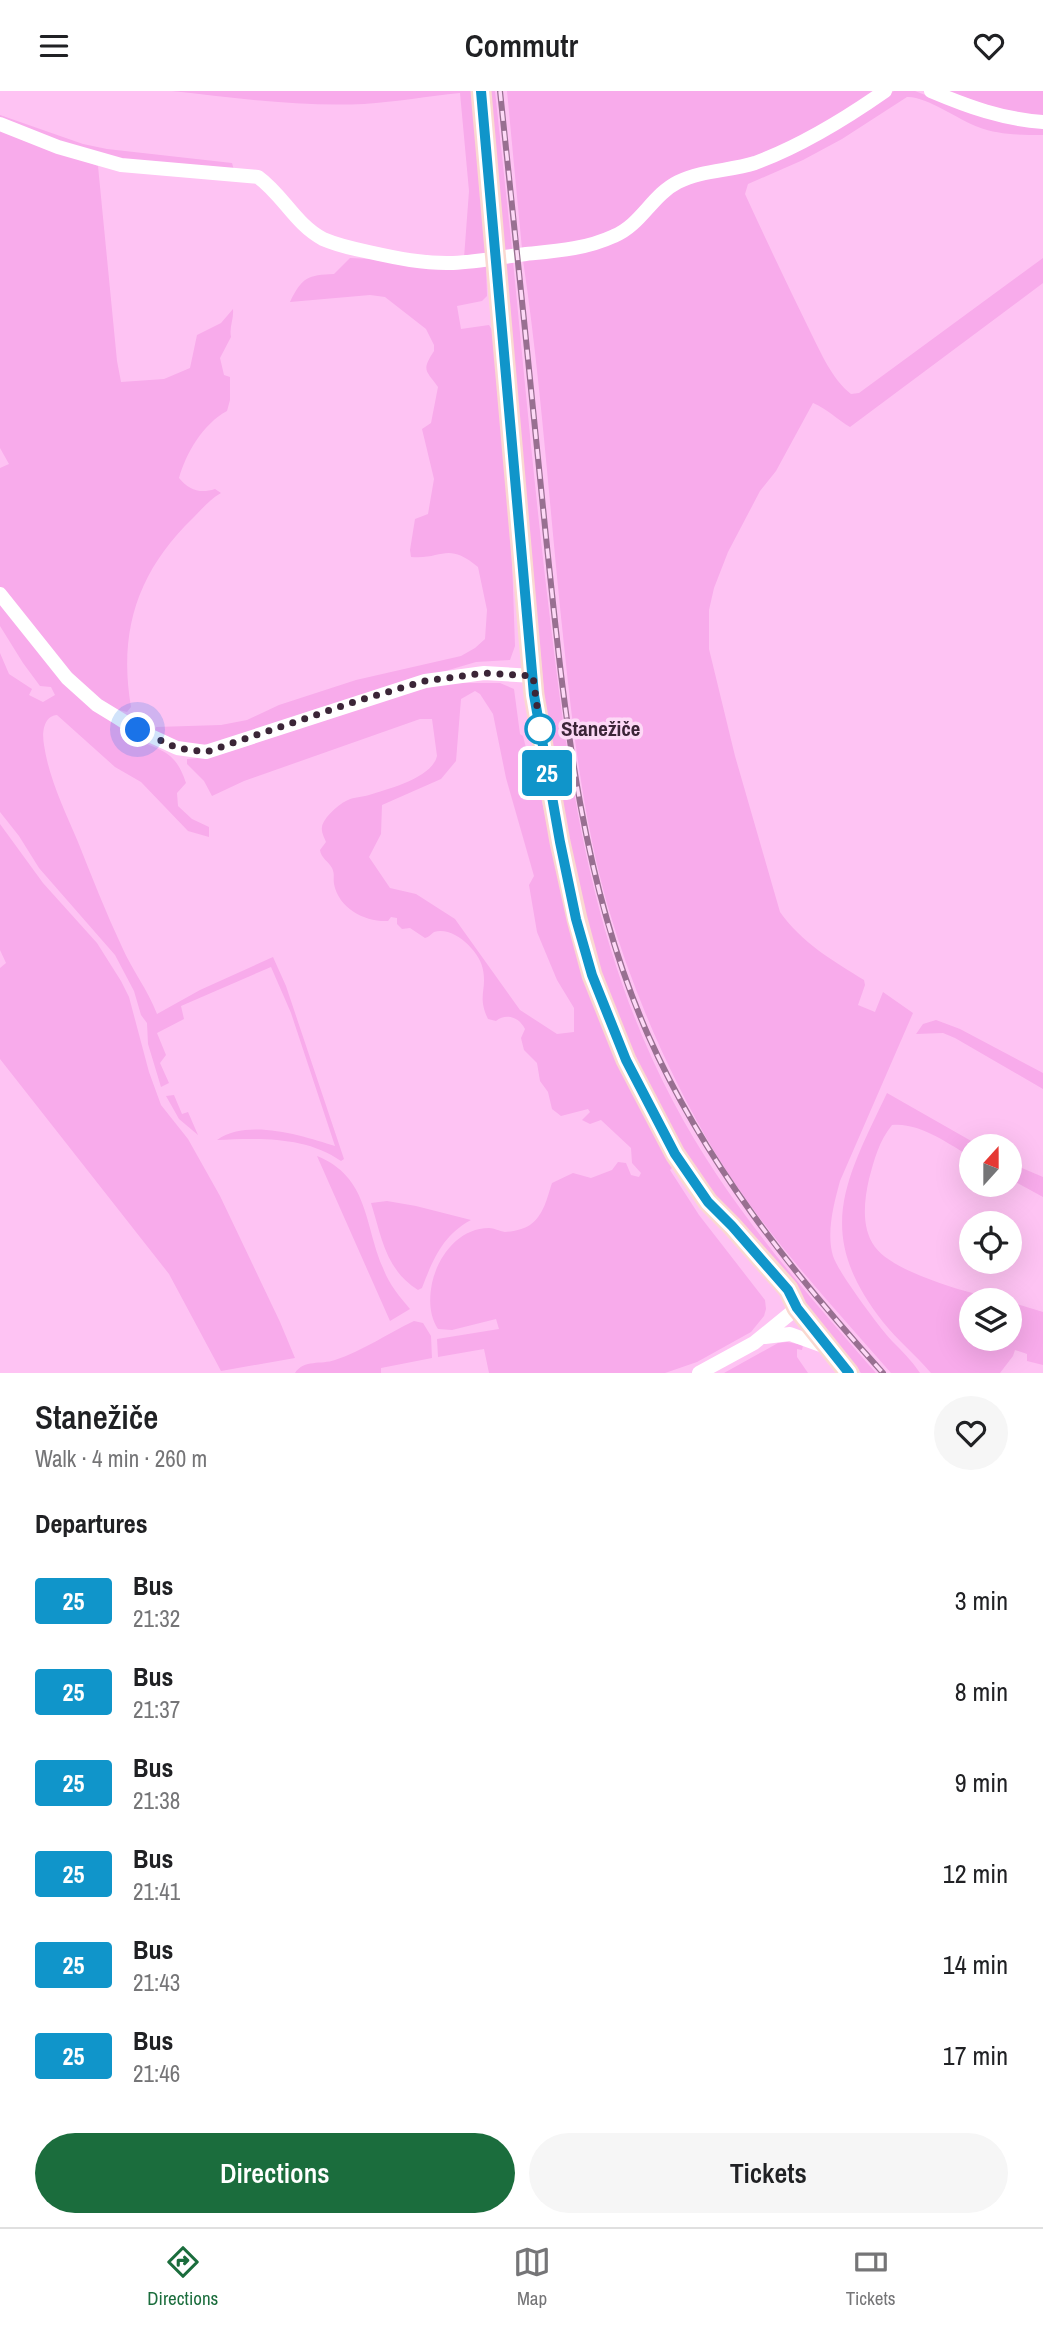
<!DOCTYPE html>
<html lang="en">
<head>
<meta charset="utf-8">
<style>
	:root { --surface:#fff; --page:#f6f6f6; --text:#202124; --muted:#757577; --line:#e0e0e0; --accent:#1b6d3d }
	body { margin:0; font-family:"Archivo Narrow",sans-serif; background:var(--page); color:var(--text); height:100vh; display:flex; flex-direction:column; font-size:26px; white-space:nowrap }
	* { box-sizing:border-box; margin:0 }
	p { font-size:23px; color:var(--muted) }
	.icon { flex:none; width:38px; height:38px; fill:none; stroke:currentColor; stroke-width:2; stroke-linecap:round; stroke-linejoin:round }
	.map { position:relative; height:1282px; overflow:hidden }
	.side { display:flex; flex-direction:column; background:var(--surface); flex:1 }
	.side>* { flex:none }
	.badge { padding:0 14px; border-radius:5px; font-size:24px; line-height:46px }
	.needle { width:46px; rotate:21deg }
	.tools { position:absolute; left:959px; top:1043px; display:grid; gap:14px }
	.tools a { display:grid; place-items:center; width:63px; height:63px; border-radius:50%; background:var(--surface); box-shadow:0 7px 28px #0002; font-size:35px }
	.you { position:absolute; width:35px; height:35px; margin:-18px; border:5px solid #fff; border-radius:50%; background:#1a73e8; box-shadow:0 0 0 10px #1a73e833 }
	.map>.badge { position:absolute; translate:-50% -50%; box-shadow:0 0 0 4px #fff }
	h2 { padding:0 35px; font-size:26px; line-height:63px }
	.round { display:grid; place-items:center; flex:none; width:74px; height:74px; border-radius:37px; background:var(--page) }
	.headline { display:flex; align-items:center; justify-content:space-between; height:119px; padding:0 35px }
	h1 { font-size:33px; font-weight:600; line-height:52px }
	.action { display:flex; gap:14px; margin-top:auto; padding:14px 35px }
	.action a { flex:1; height:80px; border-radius:42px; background:var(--accent); color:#fff; font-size:28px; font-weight:600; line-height:80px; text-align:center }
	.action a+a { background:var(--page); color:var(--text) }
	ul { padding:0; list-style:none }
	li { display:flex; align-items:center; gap:21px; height:91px; padding:0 35px }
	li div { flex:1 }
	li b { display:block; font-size:26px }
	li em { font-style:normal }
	li .badge { min-width:77px; font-weight:700; text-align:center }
	header { display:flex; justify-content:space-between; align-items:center; height:91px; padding:0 35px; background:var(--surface); font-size:32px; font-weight:600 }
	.dock { display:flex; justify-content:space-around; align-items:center; height:98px; border-top:2px solid var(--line); background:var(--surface); font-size:19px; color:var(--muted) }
	.dock a { display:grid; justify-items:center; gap:4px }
	.dock .on { color:var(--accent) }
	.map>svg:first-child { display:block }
	.green { fill:#f8abeb; fill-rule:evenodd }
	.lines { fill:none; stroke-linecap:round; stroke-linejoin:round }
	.street { stroke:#fff; stroke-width:14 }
	.primary { stroke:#fad9d1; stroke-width:21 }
	.rail-casing { stroke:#987091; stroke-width:6 }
	.rail { stroke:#fdd9f6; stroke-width:3.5; stroke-dasharray:10; stroke-linecap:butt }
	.line-casing { stroke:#fff; stroke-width:16 }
	.line { stroke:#1095ca; stroke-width:10 }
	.walk { stroke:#3b2537; stroke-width:7; stroke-dasharray:0 12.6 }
	.stop-dot { fill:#fff; stroke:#1095ca; stroke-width:3.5 }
	.labels { text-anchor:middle; stroke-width:7; stroke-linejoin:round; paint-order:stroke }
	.stop-label { font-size:21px; font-weight:bold; fill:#3b2537; stroke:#fdd9f6; text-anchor:start }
</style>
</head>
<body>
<header><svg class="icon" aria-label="menu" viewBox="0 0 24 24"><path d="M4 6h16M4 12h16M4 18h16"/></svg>Commutr<svg class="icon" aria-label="heart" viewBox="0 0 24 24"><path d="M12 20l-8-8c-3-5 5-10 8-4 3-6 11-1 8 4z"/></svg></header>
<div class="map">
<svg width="1043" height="1282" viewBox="0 0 1043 1282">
	<rect width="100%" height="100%" fill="#fec3f3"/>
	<path class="green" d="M 172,0 L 474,0 L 486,162 L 464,167 L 469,100 L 460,2 C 428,5 396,11 364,13 C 300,16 235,7 172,0 Z
		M 488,0 L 495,0 L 512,158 L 503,160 Z
		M 507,0 L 876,0 L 860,13 L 754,69 L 700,79 L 631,130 L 591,150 L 522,158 Z
		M 894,0 L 915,0 L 966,20 L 1043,36 L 1043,44 C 1021,44 999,44 978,36 C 959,29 926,5 907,6 L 842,48 L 803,69 L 748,93 L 745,103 C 766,149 788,195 810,240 C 821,262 832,288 851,303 L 859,302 L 1043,167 L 1043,192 L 850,336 C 838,329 826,317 813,312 L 776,380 L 760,400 L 728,461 L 714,497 L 709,519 L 709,558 L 735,665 L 780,821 C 801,851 833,870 864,889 L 865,894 L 858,914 L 875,921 L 883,901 L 913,922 L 840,1090 C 834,1112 826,1142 833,1165 C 838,1181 879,1236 892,1250 C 902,1260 912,1270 920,1282 L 891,1282 C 829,1211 763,1141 714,1060 C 669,984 633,901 608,816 C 584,731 573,642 564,554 C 550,426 542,297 523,169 L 592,158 L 673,99 L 869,18 Z
		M 939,0 L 1043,0 L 1043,27 L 1014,24 Z
		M 0,24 L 83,53 L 107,58 L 232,72 L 234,79 L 117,69 L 0,30 Z
		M 0,39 L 98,75 L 117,270 L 121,291 L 164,288 L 190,277 L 197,244 L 221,232 L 233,218 C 234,228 229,236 231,246 L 220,267 L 224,284 L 230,286 L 230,309 L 227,320 C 203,333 186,362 179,387 C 189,399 200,403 215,398 L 221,402 C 210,408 202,418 193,427 C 138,480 118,540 131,616 L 127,621 L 111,617 L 99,609 L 60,572 L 0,496 L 0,377 L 9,373 L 0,357 Z
		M 350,167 L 486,173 L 487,205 L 482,210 L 457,215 L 461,238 L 489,234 L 493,241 L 511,439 L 515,555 L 510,569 L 476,571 L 442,581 L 319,617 L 210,654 L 178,653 L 155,640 L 156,636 L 221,634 L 247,629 L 279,614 L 356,589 L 461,565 L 475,557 L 485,548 L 487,519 L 478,476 C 446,450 443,469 411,466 L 410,459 L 415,428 L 428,423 L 434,388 L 422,338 L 431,332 L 438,296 C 426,279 421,280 434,260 L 434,254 L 426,238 L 385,206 L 370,204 L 290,211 C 302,186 308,184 334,183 Z
		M 504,170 L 513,170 C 525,292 536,414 551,536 C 571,704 594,861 674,1012 C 727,1113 802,1197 876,1282 L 861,1282 L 810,1218 L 723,1119 L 685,1066 L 608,909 L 573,777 L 545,612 Z
		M 0,512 C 39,564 77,610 132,645 C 160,662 174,656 186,692 L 177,702 L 178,715 L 192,728 L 209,736 L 209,746 L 188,740 L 141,691 L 115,676 L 57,624 C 43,625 42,643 44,654 C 49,688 65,720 78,751 C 92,786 106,822 122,856 C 132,879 148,899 157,923 L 200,899 L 273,866 L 286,895 L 344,1068 L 341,1070 C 306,1045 258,1047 217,1049 C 248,1027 303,1045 335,1055 L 291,922 L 271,876 L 181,915 L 184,928 L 157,942 L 166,964 L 160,972 L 169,992 L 161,996 L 148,953 L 147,932 L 141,924 L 134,900 L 115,864 L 39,777 L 19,745 L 0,721 L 0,562 L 9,583 L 32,598 L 29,604 L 43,611 L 55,604 L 51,596 L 40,595 L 23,572 L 0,535 Z
		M 453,592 L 500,592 L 514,598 L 520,643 L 523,645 L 530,673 L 541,706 L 559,788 L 674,1075 L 670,1079 L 699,1124 L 765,1209 L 766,1218 L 764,1225 L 751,1241 L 697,1271 L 665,1282 L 489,1282 L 484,1258 L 438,1266 L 437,1248 L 499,1238 L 496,1228 L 452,1239 L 438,1238 C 429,1224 429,1208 432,1192 C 438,1165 459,1137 489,1137 C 494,1137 499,1140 505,1141 C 512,1141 524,1138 530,1134 C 544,1124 547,1107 552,1092 L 573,1082 L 591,1087 L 612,1079 L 618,1071 L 626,1072 L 631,1084 L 639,1086 L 641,1082 L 632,1072 L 631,1057 L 601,1029 L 590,1033 L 582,1029 L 590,1021 L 588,1018 L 561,1025 L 552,1018 L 548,1001 L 540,990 L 537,972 L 524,959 L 521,947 L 525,938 C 519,926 506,922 496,930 L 488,928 C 477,905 487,900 483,879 C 481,862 454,834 434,841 C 431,843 429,846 425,847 L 410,837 L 402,838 L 397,833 L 397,827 L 391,826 L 388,830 C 365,831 339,818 334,793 C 333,787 335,783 332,777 C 328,770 321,767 320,759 L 326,751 C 324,746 321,741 322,736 C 323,727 340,712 348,709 C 354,706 362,706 369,704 C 388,698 432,687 437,665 L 432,628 L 420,628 L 244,690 L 212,705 L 204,690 L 187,673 L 187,668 C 228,665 264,648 302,635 C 351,618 402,600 453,592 ZM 475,600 L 480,603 L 493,623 L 506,687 L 534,785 L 529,794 L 537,841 L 557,889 L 574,917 L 574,941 L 557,943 L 520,919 L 455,828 L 416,803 L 390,797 L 369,766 L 381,743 L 382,714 L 441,688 L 456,670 L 461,608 Z
		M 0,733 L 43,792 L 97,852 L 121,890 L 129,906 L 149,981 L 161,1014 L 188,1048 L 220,1105 L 280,1231 L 295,1267 L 221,1280 L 169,1183 L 0,968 L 0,877 L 6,872 L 0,859 Z
		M 936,929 L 960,938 L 1043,982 L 1043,998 L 955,947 L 943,942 L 916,943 L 923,933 Z
		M 887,1002 L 980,1055 L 971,1055 L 971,1066 C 949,1053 919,1031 892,1034 C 879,1050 874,1069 869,1088 C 864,1110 861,1137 875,1156 C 894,1182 973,1204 1004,1209 L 971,1209 L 971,1248 L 1010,1248 L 1010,1211 L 1043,1221 L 1043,1274 L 1027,1270 L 1027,1263 L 1015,1259 L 1013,1265 L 1000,1282 L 931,1282 C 916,1264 897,1249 883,1231 C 814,1143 844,1092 887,1002 Z
		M 174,1004 L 182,1023 L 188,1021 L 198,1044 L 179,1028 L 166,1005 Z
		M 317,1065 C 369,1086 364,1133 383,1177 C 389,1193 399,1205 410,1218 L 390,1230 Z
		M 1010,1072 L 1043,1086 L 1043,1106 L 1010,1088 Z
		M 387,1110 L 416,1115 L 471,1129 C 443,1144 433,1168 422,1197 L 418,1199 C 385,1178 382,1147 371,1112 Z
		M 414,1230 L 423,1232 L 431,1245 L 432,1267 L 381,1277 L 381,1282 L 295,1282 C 304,1268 321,1274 335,1269 C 363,1260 388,1242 414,1230 Z
		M 787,1251 L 803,1254 L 802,1259 L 797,1258 L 797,1266 L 808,1282 L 724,1282 L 778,1252 Z"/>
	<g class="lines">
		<path class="street" d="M 931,0 C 969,16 1002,28 1043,31
			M 0,33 L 58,56 L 121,74 L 258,86 C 283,104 295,133 323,148 C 337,154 354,158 369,161 C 396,167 424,173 453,172 C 477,171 502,166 526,163 C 557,160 586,158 614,145 C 641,134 652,104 678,91 C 702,79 730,80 755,72 C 801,55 845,28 885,0
			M 0,503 L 67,587 L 97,614 L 138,639 L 177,657 L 206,661 L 425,590 L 484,582 L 533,585
			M 765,1246 L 790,1243 L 826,1256
			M 699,1282 L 754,1252 L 797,1217"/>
		<path class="primary" d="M 481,0 L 534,604 L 560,751 L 577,828 L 592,884 L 626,969 L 675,1063 L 708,1111 L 732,1135 L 788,1198 L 797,1217 L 849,1282"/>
		<g class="rail-casing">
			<path id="rail" d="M 500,0 C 516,149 531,297 546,446 C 564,615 579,787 648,944 C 705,1072 790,1179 883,1282"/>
		</g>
		<use href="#rail" class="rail"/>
	</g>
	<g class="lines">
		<g class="line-casing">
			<path id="line" d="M 481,0 L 534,604 L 560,751 L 576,828 L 592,884 L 626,969 L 675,1063 L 708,1111 L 732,1135 L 788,1199 L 797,1217 L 849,1282"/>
		</g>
		<use href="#line" class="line"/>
		<path class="walk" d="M 138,639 L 177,657 L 206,661 L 360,609 L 425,590 L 484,582 L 533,585 L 540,638"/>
	</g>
	<circle class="stop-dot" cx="540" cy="638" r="14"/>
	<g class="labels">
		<g class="stop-label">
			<text x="561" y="645">Stanežiče</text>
		</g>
	</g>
</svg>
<div class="tools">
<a><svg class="needle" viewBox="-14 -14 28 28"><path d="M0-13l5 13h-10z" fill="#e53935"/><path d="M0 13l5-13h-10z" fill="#757577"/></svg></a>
<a><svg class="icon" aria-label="locate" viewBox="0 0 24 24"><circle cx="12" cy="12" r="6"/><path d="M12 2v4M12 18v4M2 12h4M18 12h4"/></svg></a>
<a><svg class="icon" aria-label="layers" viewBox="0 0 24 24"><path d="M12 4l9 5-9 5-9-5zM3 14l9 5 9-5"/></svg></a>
</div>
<div class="you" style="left:138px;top:639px"></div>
<b class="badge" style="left:547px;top:682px;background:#1095ca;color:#fff">25</b>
</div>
<section class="side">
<div class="headline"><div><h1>Stanežiče</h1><p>Walk · 4 min · 260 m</p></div><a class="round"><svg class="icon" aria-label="heart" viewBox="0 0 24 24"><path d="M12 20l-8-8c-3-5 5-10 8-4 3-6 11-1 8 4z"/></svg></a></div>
<h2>Departures</h2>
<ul>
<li><span class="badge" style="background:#1095ca;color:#fff">25</span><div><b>Bus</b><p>21:32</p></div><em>3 min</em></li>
<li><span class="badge" style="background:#1095ca;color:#fff">25</span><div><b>Bus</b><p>21:37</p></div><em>8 min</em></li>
<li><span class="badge" style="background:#1095ca;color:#fff">25</span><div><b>Bus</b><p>21:38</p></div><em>9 min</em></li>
<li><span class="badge" style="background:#1095ca;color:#fff">25</span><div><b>Bus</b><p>21:41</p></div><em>12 min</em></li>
<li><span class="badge" style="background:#1095ca;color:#fff">25</span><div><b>Bus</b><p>21:43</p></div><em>14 min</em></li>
<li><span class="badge" style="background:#1095ca;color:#fff">25</span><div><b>Bus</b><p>21:46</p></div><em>17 min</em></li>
</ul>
<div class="action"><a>Directions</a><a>Tickets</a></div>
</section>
<nav class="dock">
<a class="on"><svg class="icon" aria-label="directions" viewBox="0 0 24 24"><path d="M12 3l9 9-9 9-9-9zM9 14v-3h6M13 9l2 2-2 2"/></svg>Directions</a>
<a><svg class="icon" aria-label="map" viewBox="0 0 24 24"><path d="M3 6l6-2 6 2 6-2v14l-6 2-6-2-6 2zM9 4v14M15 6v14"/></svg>Map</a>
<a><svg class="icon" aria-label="tickets" viewBox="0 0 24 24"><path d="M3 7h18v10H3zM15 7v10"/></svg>Tickets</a>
</nav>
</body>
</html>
